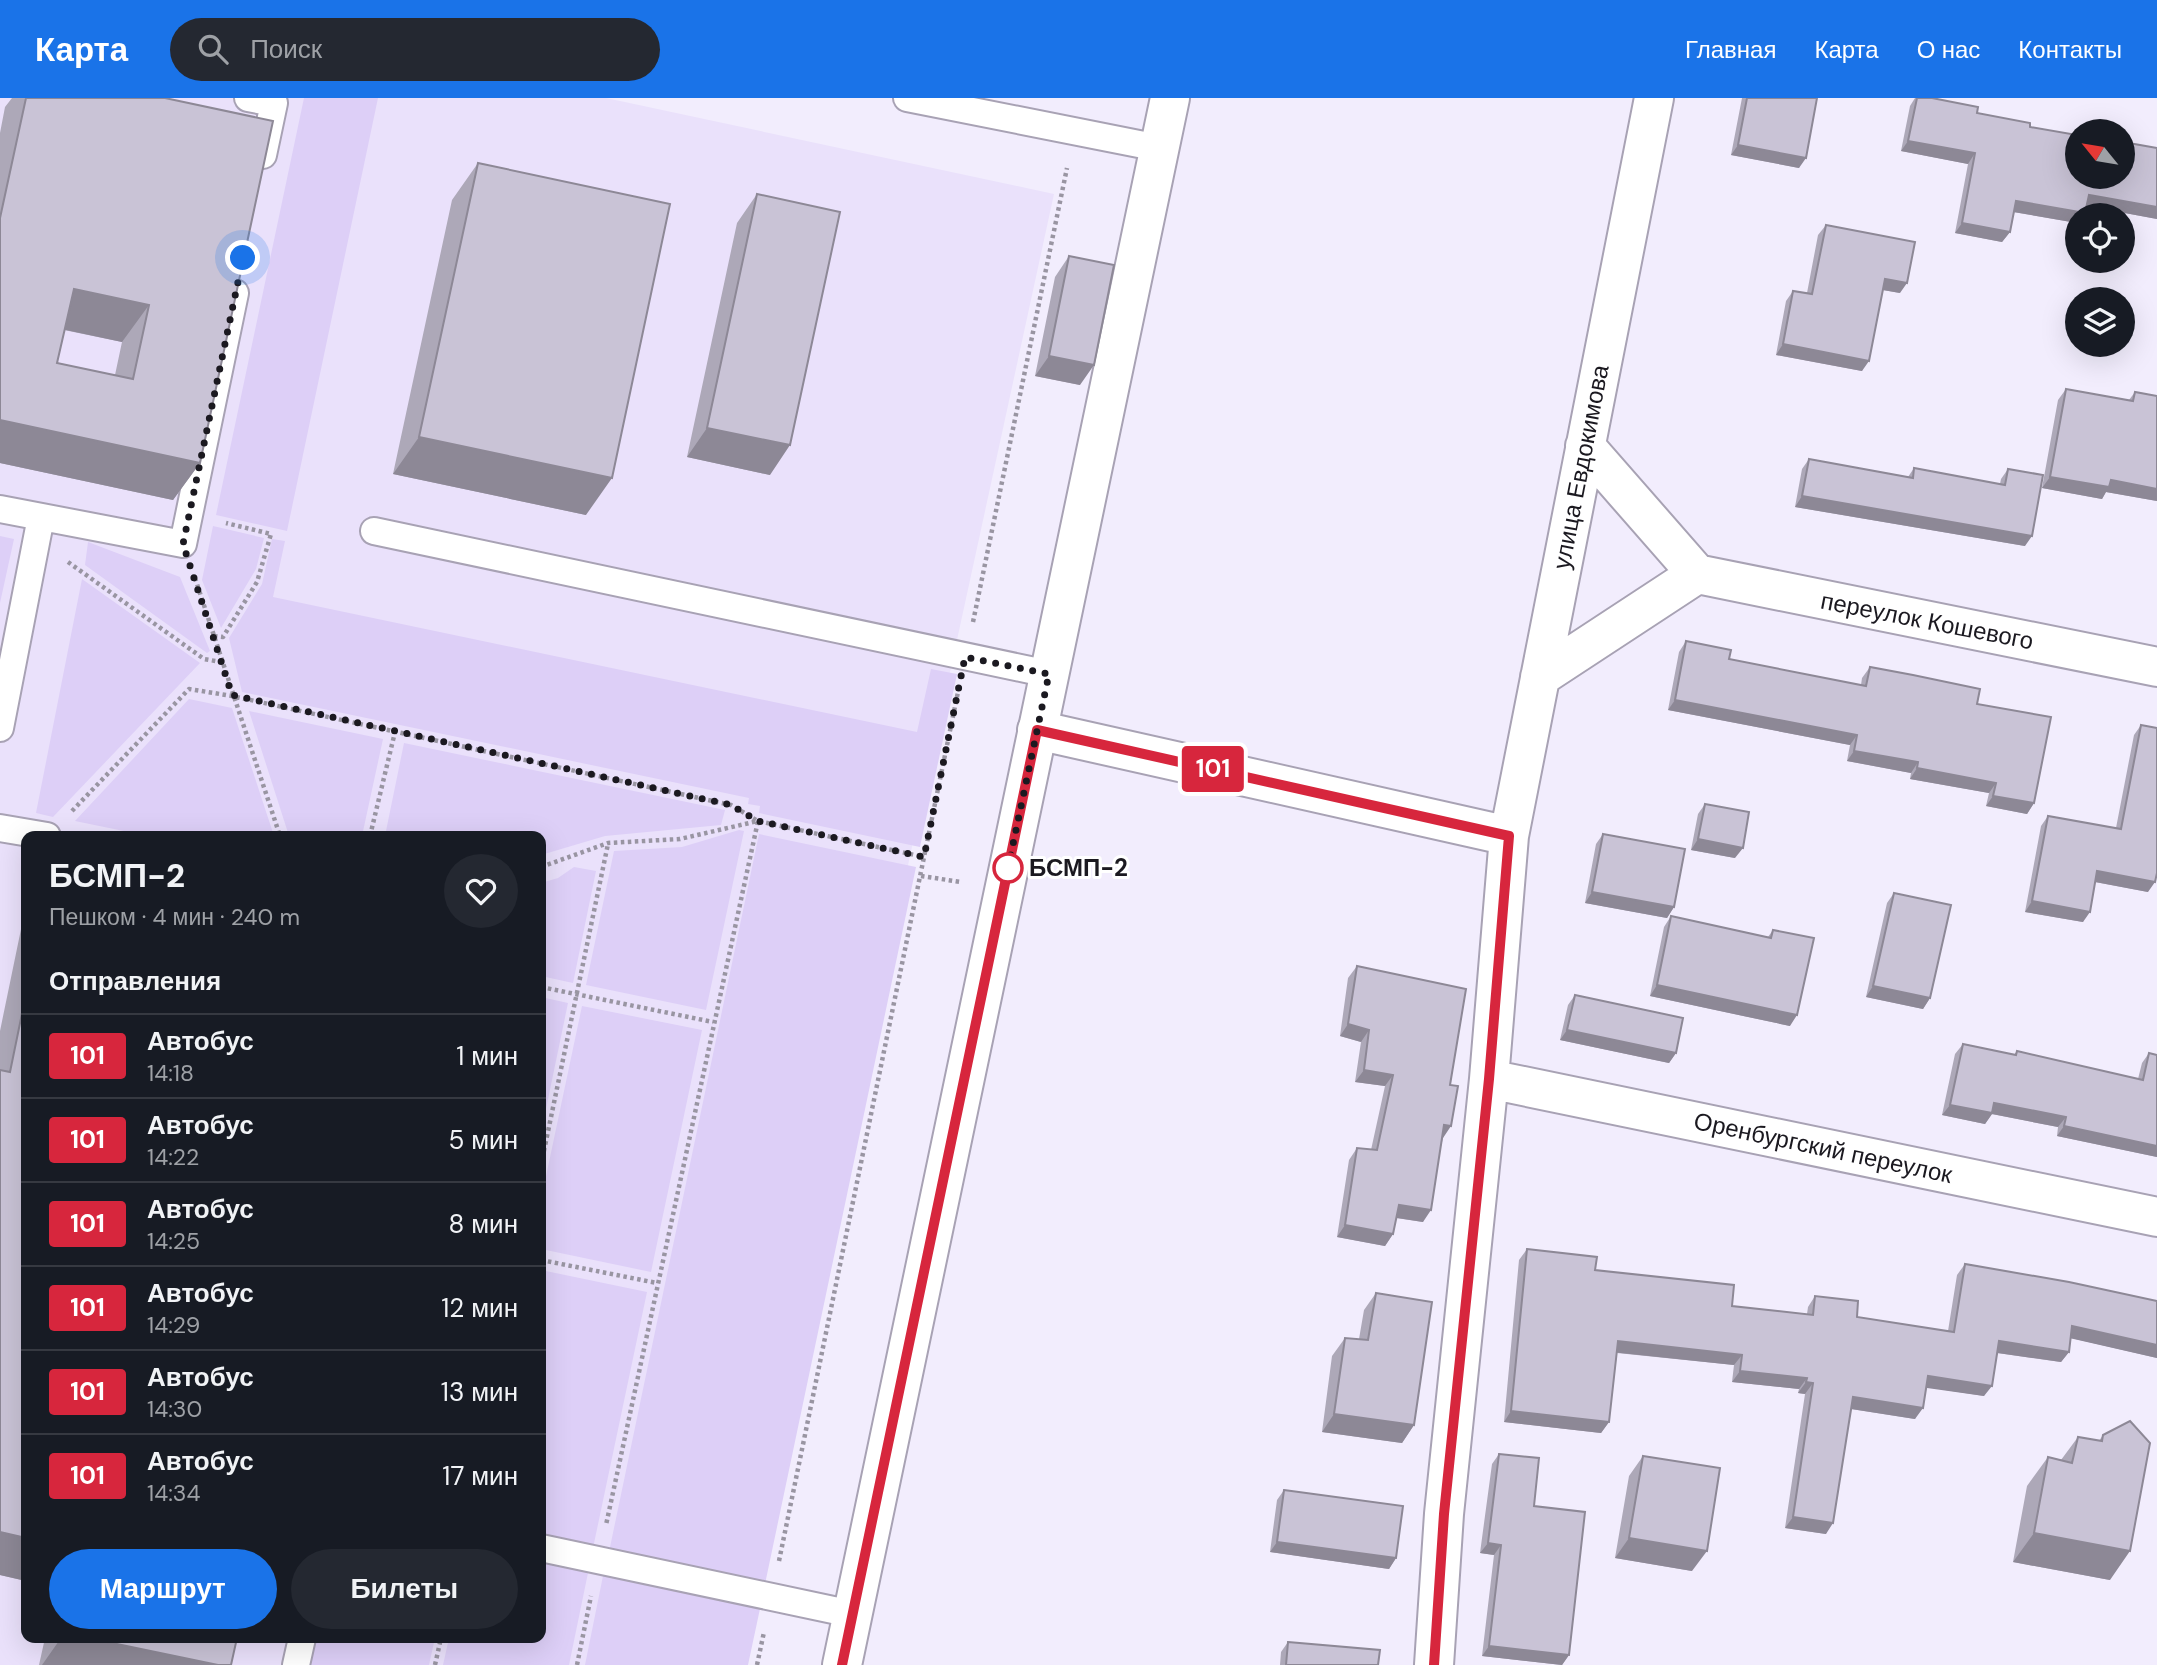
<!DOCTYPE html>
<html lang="ru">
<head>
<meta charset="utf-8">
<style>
	:root { --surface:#171b24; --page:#242831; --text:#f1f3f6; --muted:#9ea1a6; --line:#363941; --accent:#1a73e8 }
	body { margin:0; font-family:"DM Sans",sans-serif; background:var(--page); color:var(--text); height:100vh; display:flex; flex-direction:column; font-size:26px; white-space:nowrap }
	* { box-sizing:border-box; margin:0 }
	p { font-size:23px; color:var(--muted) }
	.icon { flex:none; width:38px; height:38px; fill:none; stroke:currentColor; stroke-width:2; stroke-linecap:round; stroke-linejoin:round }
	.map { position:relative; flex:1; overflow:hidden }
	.drawer { position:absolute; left:21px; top:733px; width:525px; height:812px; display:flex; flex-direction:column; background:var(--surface); border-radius:14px; box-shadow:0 7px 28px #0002 }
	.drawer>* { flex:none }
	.badge { padding:0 14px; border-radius:5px; font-size:24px; line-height:46px }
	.needle { width:46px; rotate:300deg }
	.buttons { position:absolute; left:2065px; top:21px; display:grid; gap:14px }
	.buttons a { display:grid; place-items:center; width:70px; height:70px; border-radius:50%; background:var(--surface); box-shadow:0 7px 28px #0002; font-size:35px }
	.you { position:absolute; width:35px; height:35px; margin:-18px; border:5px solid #fff; border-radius:50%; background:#1a73e8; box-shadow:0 0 0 10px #1a73e833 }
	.map>.badge { position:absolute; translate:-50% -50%; box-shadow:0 0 0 4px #fff }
	h2 { padding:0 28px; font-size:26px; line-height:63px }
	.round { display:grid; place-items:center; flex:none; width:74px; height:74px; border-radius:37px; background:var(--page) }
	.headline { display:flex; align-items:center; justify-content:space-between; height:119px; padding:0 28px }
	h1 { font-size:33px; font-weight:800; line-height:52px }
	.primary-button { display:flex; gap:14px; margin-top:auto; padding:14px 28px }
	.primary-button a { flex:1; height:80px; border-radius:42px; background:var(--accent); color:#fff; font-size:28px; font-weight:800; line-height:80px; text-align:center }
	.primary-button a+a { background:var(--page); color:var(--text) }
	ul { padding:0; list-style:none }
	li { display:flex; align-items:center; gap:21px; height:84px; padding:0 28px; border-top:2px solid var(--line) }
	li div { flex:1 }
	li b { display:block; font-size:26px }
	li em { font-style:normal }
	li .badge { min-width:77px; font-weight:700; text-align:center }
	header { display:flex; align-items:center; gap:42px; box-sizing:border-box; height:98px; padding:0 35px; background:var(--accent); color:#fff }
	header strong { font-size:33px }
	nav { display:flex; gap:38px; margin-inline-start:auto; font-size:24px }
	.search { width:490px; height:63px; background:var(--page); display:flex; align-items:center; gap:18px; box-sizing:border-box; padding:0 24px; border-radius:38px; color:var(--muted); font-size:26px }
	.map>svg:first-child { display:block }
	.built { fill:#eae1fb; fill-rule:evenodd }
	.green { fill:#ddcff7 }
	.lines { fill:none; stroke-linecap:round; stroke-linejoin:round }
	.lane-casing { stroke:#a8a2b4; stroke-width:30 }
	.street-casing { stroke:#a8a2b4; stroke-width:42 }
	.secondary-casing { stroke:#a8a2b4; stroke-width:42 }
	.path { stroke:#9995a2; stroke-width:4.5; stroke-dasharray:3.5 3.5; stroke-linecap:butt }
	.lane { stroke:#fff; stroke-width:26 }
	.street { stroke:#fff; stroke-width:38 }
	.secondary { stroke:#fff; stroke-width:38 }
	.wall { fill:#ada8b8; fill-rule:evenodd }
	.shaded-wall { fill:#8d8896 }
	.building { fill:#c9c3d6; stroke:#8d8896; stroke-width:2; fill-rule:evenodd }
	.line-casing { stroke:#fff; stroke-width:16 }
	.line { stroke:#d7263d; stroke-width:10 }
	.walk { stroke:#1b1920; stroke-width:7; stroke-dasharray:0 12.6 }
	.stop-dot { fill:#fff; stroke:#d7263d; stroke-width:3.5 }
	.labels { text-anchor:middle; stroke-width:6; stroke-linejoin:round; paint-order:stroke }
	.street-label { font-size:24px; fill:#1b1920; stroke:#fff }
	.stop-label { font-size:24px; font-weight:bold; fill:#1b1920; stroke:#fff; text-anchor:start }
</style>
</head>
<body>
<header>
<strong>Карта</strong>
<div class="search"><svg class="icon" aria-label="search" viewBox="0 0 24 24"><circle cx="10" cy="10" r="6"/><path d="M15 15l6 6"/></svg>Поиск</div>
<nav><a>Главная</a><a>Карта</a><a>О нас</a><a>Контакты</a></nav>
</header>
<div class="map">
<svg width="2157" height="1567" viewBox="0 0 2157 1567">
	<rect width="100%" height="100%" fill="#f2edfd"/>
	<path class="built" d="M 0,0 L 606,0 L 1054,96 L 734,1567 L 0,1567 ZM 26,738 L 541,738 L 541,1540 L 26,1540 Z"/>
	<path class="green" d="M 304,0 L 378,0 L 287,433 L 216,417 Z
		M 213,428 L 264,440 L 256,471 L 221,530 L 202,482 Z
		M 0,438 L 14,441 L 0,505 Z
		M 272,441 L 285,443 L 273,499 L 917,634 L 931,571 L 957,576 L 920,749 L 759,715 L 760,708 L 748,706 L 749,700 L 242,594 L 229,540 L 262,486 Z
		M 88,444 L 180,479 L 210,553 L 207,555 L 85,467 Z
		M 82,481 L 200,565 L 53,719 L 36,715 Z
		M 189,601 L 232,610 L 274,738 L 148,738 L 75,723 Z
		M 249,613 L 383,641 L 362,738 L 289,738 Z
		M 404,645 L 725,712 L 721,727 L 605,738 L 541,757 L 541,738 L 385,738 Z
		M 739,732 L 744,733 L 706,912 L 586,887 L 614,753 L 682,749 Z
		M 759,736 L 916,769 L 765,1486 L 609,1454 Z
		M 574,769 L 596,773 L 573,885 L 541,878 L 541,785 L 558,780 Z
		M 541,899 L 568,905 L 541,1035 Z
		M 582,908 L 702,932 L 651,1174 L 541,1151 L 541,1102 Z
		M 541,1172 L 647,1194 L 593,1450 L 541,1439 Z
		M 541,1460 L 589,1470 L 569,1567 L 443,1567 L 449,1540 L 541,1540 Z
		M 604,1473 L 761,1506 L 748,1567 L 585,1567 Z
		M 316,1540 L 435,1540 L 429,1567 L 311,1567 Z"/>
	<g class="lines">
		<g class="lane-casing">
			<path id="lane" d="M 248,0 L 274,5 L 263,57
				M 907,0 L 1159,50
				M 0,411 L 183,446 L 235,195
				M 374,433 L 1049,576
				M 0,630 L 41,419
				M 0,730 L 47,738
				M 541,1450 L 852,1516
				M 296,1567 L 302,1540"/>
		</g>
		<g class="street-casing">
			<path id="street" d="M 1697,476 L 2157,569
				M 1540,579 L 1697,476 L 1585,348
				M 1037,632 L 1509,738
				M 1489,981 L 2157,1119
				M 1434,1567 L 1444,1416 L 1489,981 L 1509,738 L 1654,0"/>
		</g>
		<g class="secondary-casing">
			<path id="secondary" d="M 842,1567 L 1170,0"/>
		</g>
		<path class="path" d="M 68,464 L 204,561 L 221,564
			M 195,480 L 280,738
			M 973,524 L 1067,70
			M 214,538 L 223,539 L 257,484 L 271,436 L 226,425
			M 72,713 L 189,591 L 232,598 L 731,707 L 758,723 L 924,759
			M 370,738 L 395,634
			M 541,769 L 608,745 L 680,741 L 758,723 L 606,1427
			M 921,778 L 961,784
			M 541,889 L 713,924
			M 541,1067 L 608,746
			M 541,1162 L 657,1185
			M 779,1463 L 958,594
			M 435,1567 L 441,1540
			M 577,1567 L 591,1498
			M 757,1567 L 764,1534"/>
		<use href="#lane" class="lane"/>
		<use href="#street" class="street"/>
		<use href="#secondary" class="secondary"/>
	</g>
	<path class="wall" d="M 12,0 L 165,0 L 200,365 L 173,402 L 0,365 L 0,35 L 5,9 ZM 64,232 L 122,244 L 115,277 L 57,265 Z
		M 1742,0 L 1817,0 L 1799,70 L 1731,57 Z
		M 1915,0 L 1932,0 L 1977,15 L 2030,29 L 2157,50 L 2157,121 L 2087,108 L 2084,117 L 2077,117 L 2077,125 L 2013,114 L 2010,134 L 2002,144 L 1955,135 L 1968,66 L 1901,53 L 1910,8 Z
		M 478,65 L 586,417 L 393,376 L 452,102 Z
		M 757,96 L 770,377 L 687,359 L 737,125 Z
		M 1826,127 L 1900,195 L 1883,192 L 1862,273 L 1776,257 L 1786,203 L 1793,193 L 1807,195 L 1818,137 Z
		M 1069,158 L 1080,287 L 1035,278 L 1055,179 Z
		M 2066,291 L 2129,302 L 2135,294 L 2157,298 L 2157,403 L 2106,394 L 2102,401 L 2042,390 L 2058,302 Z
		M 1809,361 L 1908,379 L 1914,370 L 2000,386 L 2001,381 L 2008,371 L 2025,448 L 1795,409 L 1802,371 Z
		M 1686,543 L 1729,561 L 1861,587 L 1862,580 L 1870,569 L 1977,606 L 2034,705 L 2027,716 L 1986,708 L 1989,695 L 1910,681 L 1911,675 L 1847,663 L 1850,647 L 1668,612 L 1679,554 Z
		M 2141,627 L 2148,794 L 2095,784 L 2083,824 L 2025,814 L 2041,728 L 2048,718 L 2116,730 L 2134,637 Z
		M 1705,706 L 1735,760 L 1691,752 L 1698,716 Z
		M 1603,736 L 1674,809 L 1667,820 L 1585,805 L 1596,746 Z
		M 1894,795 L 1930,900 L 1923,911 L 1866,899 L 1887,805 Z
		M 26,807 L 26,1483 L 0,1477 L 0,933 Z
		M 1671,818 L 1768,839 L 1773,832 L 1790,928 L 1650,898 L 1664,829 Z
		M 1357,868 L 1450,987 L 1443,1040 L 1423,1124 L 1396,1120 L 1393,1136 L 1385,1148 L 1337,1139 L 1349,1062 L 1357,1050 L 1371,1052 L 1385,988 L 1355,984 L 1361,944 L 1340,938 L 1348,880 Z
		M 1575,897 L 1676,955 L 1669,965 L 1560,942 L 1568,907 Z
		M 1963,946 L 2014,957 L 2017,953 L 2138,981 L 2142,965 L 2149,955 L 2157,1059 L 2057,1038 L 2058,1029 L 1992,1016 L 1985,1026 L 1942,1017 L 1955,956 Z
		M 1527,1151 L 1595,1172 L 1732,1208 L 1807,1216 L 1808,1209 L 1815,1198 L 1857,1219 L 1948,1233 L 1957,1177 L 1965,1166 L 2157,1203 L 2157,1260 L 2071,1240 L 2069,1254 L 2061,1264 L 1997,1255 L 1984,1298 L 1926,1289 L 1915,1321 L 1851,1311 L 1826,1436 L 1785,1430 L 1805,1296 L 1798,1295 L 1799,1291 L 1732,1284 L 1734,1267 L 1617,1255 L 1609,1324 L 1601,1335 L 1504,1324 L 1519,1162 Z
		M 1376,1195 L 1414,1327 L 1402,1345 L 1322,1334 L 1332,1258 L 1345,1240 L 1359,1241 L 1364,1212 Z
		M 2103,1337 L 2110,1482 L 2013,1464 L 2027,1388 L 2048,1359 L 2061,1362 L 2078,1339 L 2099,1343 Z
		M 1499,1356 L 1534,1408 L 1569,1557 L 1562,1567 L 1482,1558 L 1494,1457 L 1480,1455 L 1492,1366 Z
		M 1643,1358 L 1692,1473 L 1615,1460 L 1629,1378 Z
		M 1284,1392 L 1396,1460 L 1389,1471 L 1270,1454 L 1277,1402 Z
		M 45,1540 L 237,1540 L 231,1567 L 39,1567 Z
		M 1288,1544 L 1378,1567 L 1280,1567 L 1281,1554 Z"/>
	<path class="shaded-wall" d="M 1908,43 L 1975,55 L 1968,66 L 1901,53 Z
		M 1738,47 L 1806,60 L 1799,70 L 1731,57 Z
		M 2089,97 L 2157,109 L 2157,121 L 2082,107 Z
		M 2016,103 L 2085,115 L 2084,117 L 2077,117 L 2077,125 L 2008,113 Z
		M 1962,125 L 2010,134 L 2002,144 L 1955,135 Z
		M 1885,181 L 1907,185 L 1900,195 L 1877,191 Z
		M 74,191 L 149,207 L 122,244 L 47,228 Z
		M 1783,246 L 1869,263 L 1862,273 L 1776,257 Z
		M 1049,258 L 1094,267 L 1080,287 L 1035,278 Z
		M 0,322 L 200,365 L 173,402 L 0,365 Z
		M 707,330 L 790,347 L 770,377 L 687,359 Z
		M 419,339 L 612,380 L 586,417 L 393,376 Z
		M 2050,379 L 2111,382 L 2157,391 L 2157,403 L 2106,394 L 2102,401 L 2042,390 Z
		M 1802,398 L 2032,438 L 2025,448 L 1795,409 Z
		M 1675,602 L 1857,637 L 1850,647 L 1668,612 Z
		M 1854,653 L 1918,664 L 1911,675 L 1847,663 Z
		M 1917,670 L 1996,685 L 1989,695 L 1910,681 Z
		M 1993,698 L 2034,705 L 2027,716 L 1986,708 Z
		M 1698,741 L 1743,750 L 1735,760 L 1691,752 Z
		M 2097,773 L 2155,784 L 2148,794 L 2090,783 Z
		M 1592,794 L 1674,809 L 1667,820 L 1585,805 Z
		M 2032,803 L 2090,814 L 2083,824 L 2025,814 Z
		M 1657,887 L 1797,917 L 1790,928 L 1650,898 Z
		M 1873,888 L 1930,900 L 1923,911 L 1866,899 Z
		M 1348,926 L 1369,932 L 1361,944 L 1340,938 Z
		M 1567,932 L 1676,955 L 1669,965 L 1560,942 Z
		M 1364,972 L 1393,977 L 1385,988 L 1355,984 Z
		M 1994,1005 L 2066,1019 L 2058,1029 L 1992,1016 L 1985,1026 L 1942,1017 L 1950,1007 Z
		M 1444,1027 L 1451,1028 L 1443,1040 L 1436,1039 Z
		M 2064,1028 L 2157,1048 L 2157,1059 L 2057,1038 Z
		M 1399,1107 L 1431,1112 L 1423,1124 L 1391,1119 Z
		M 1345,1127 L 1393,1136 L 1385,1148 L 1337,1139 Z
		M 2072,1228 L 2157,1247 L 2157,1260 L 2065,1239 Z
		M 1618,1243 L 1742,1257 L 1734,1267 L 1611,1254 Z
		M 1999,1243 L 2069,1254 L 2061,1264 L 1991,1254 Z
		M 1740,1273 L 1807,1280 L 1799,1291 L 1732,1284 Z
		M 1928,1278 L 1992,1288 L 1984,1298 L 1920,1289 Z
		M 1806,1284 L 1813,1285 L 1805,1296 L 1798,1295 Z
		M 1853,1299 L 1923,1310 L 1915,1321 L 1845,1310 Z
		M 1511,1313 L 1609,1324 L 1601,1335 L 1504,1324 Z
		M 1334,1316 L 1414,1327 L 1402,1345 L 1322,1334 Z
		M 1793,1419 L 1833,1425 L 1826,1436 L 1785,1430 Z
		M 0,1434 L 26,1440 L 26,1483 L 0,1477 Z
		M 2034,1435 L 2130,1453 L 2110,1482 L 2013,1464 Z
		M 1629,1440 L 1707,1453 L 1692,1473 L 1615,1460 Z
		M 1277,1444 L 1396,1460 L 1389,1471 L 1270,1454 Z
		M 1488,1445 L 1501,1447 L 1494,1457 L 1480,1455 Z
		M 61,1540 L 88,1540 L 218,1567 L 42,1567 Z
		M 1489,1548 L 1569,1557 L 1562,1567 L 1482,1558 Z"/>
	<path class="building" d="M 26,0 L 165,0 L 273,23 L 200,365 L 0,322 L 0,120 ZM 74,191 L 149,207 L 133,281 L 57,265 Z
		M 1747,0 L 1817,0 L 1806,60 L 1738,47 Z
		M 1917,0 L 1932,0 L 1978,9 L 1977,15 L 2030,25 L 2030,29 L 2077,37 L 2077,79 L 2123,79 L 2123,44 L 2157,50 L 2157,109 L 2089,97 L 2085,115 L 2016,103 L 2010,134 L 1962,125 L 1975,55 L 1908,43 Z
		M 478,65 L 670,106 L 612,380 L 419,339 Z
		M 757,96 L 840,114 L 790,347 L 707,330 Z
		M 1826,127 L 1915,144 L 1907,185 L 1885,181 L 1869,263 L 1783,246 L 1793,193 L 1812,196 Z
		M 1069,158 L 1114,167 L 1094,267 L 1049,258 Z
		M 2066,291 L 2133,303 L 2135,294 L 2157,298 L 2157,391 L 2111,382 L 2109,389 L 2050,379 Z
		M 1809,361 L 1913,380 L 1914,370 L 2005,387 L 2008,371 L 2043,377 L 2032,438 L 1802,398 Z
		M 1686,543 L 1731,552 L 1729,561 L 1866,588 L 1870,569 L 1913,577 L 1980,591 L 1977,606 L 2051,619 L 2034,705 L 1993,698 L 1996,685 L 1917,670 L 1918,664 L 1854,653 L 1857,637 L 1675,602 Z
		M 2141,627 L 2157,630 L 2157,775 L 2155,784 L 2097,773 L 2090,814 L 2032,803 L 2048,718 L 2121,731 Z
		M 1705,706 L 1749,714 L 1743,750 L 1698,741 Z
		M 1603,736 L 1685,751 L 1674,809 L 1592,794 Z
		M 1894,795 L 1951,807 L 1930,900 L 1873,888 Z
		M 1671,818 L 1771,840 L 1773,832 L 1814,840 L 1797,917 L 1657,887 Z
		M 1357,868 L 1466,891 L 1450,987 L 1458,988 L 1451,1028 L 1444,1027 L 1431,1112 L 1399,1107 L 1393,1136 L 1345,1127 L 1357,1050 L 1377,1052 L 1393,977 L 1364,972 L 1369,932 L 1348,926 Z
		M 26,896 L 26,1440 L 0,1434 L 0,972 L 10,974 Z
		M 1575,897 L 1683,920 L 1676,955 L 1567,932 Z
		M 1963,946 L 2016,957 L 2017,953 L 2143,982 L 2149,955 L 2157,957 L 2157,1048 L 2064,1028 L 2066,1019 L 1994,1005 L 1992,1015 L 1950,1007 Z
		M 1527,1151 L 1597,1159 L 1595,1172 L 1734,1187 L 1732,1208 L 1813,1217 L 1815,1198 L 1858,1203 L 1857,1219 L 1954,1234 L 1965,1166 L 2069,1184 L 2157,1203 L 2157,1247 L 2072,1228 L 2069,1254 L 1999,1243 L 1992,1288 L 1928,1278 L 1923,1310 L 1853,1299 L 1833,1425 L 1793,1419 L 1813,1285 L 1806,1284 L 1807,1280 L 1740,1273 L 1742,1257 L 1618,1243 L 1609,1324 L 1511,1313 Z
		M 1376,1195 L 1432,1204 L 1414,1327 L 1334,1316 L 1345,1240 L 1368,1242 Z
		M 2130,1323 L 2150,1345 L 2130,1453 L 2034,1435 L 2048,1359 L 2072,1365 L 2078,1339 L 2102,1343 L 2103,1337 Z
		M 1499,1356 L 1539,1360 L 1534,1408 L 1585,1414 L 1569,1557 L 1489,1548 L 1501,1447 L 1488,1445 Z
		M 1643,1358 L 1720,1370 L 1707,1453 L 1629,1440 Z
		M 1284,1392 L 1403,1408 L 1396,1460 L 1277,1444 Z
		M 88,1540 L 237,1540 L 231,1567 L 218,1567 Z
		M 1288,1544 L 1380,1552 L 1378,1567 L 1286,1567 Z"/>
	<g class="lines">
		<g class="line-casing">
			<path id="line" d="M 842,1567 L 1037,632 L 1509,738 L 1489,981 L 1444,1416 L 1434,1567"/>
		</g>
		<use href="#line" class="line"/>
		<path class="walk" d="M 243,160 L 183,446 L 232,597 L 731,707 L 758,723 L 924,759 L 965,559 L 1049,576 L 1008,770"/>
	</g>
	<circle class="stop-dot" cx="1008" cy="770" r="14"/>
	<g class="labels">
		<g class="street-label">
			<text transform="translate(1581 369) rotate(-79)" y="8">улица Евдокимова</text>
			<text transform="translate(1927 523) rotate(11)" y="8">переулок Кошевого</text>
			<text transform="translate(1823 1050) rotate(12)" y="8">Оренбургский переулок</text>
		</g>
		<g class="stop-label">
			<text x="1029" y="778">БСМП-2</text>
		</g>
	</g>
</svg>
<div class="buttons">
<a><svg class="needle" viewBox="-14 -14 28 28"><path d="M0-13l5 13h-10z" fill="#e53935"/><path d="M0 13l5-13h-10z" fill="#9ea1a6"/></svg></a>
<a><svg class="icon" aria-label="locate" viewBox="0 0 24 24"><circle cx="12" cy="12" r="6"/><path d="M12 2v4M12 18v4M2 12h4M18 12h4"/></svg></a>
<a><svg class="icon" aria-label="layers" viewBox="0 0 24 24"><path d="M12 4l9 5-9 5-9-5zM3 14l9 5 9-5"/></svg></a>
</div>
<div class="you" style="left:243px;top:160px"></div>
<b class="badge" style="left:1213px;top:671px;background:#d7263d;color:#fff">101</b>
<section class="drawer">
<div class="headline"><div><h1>БСМП-2</h1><p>Пешком · 4 мин · 240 m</p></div><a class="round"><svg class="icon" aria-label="heart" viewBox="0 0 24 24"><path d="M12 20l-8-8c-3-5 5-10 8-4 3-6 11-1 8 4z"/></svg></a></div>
<h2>Отправления</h2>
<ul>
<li><span class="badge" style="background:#d7263d;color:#fff">101</span><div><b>Автобус</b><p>14:18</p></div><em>1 мин</em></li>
<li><span class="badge" style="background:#d7263d;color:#fff">101</span><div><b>Автобус</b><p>14:22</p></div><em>5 мин</em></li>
<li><span class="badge" style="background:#d7263d;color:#fff">101</span><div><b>Автобус</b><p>14:25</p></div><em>8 мин</em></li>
<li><span class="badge" style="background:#d7263d;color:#fff">101</span><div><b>Автобус</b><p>14:29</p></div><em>12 мин</em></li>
<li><span class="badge" style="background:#d7263d;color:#fff">101</span><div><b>Автобус</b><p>14:30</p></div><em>13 мин</em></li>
<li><span class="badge" style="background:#d7263d;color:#fff">101</span><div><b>Автобус</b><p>14:34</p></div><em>17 мин</em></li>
</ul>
<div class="primary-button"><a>Маршрут</a><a>Билеты</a></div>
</section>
</div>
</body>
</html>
